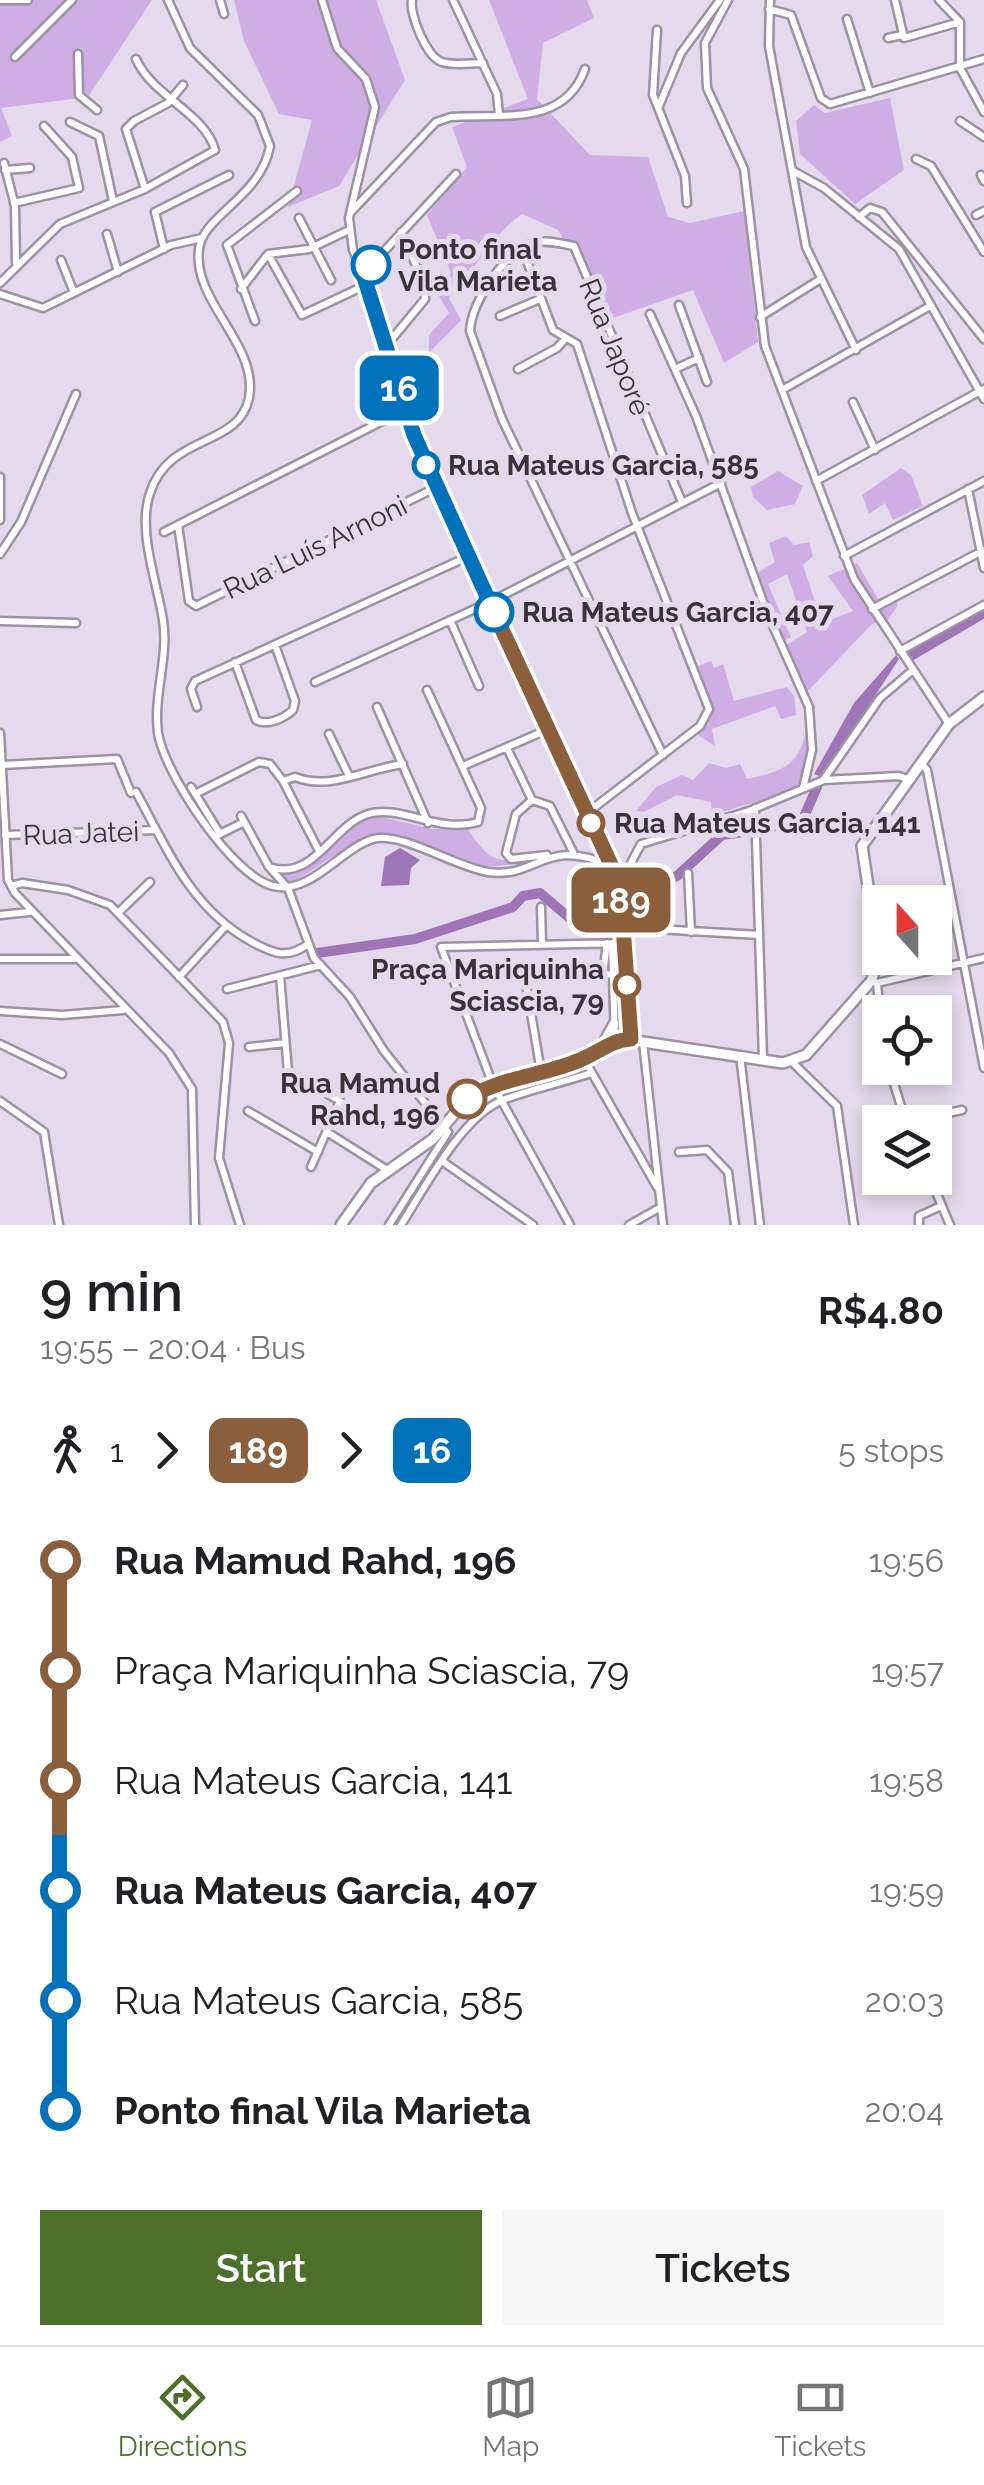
<!DOCTYPE html>
<html lang="en">
<head>
<meta charset="utf-8">
<style>
	:root { --surface:#fff; --page:#f6f6f6; --text:#202124; --muted:#757577; --line:#e0e0e0; --accent:#4c7029 }
	body { margin:0; font-family:Raleway,sans-serif; background:var(--page); color:var(--text); height:100vh; display:flex; flex-direction:column; font-size:38px; white-space:nowrap }
	* { box-sizing:border-box; margin:0 }
	p { font-size:32px; color:var(--muted) }
	.icon { flex:none; width:55px; height:55px; fill:none; stroke:currentColor; stroke-width:2; stroke-linecap:round; stroke-linejoin:round }
	.map { position:relative; height:1225px; overflow:hidden }
	.drawer { display:flex; flex-direction:column; background:var(--surface); flex:1 }
	.drawer>* { flex:none }
	.badge { padding:0 20px; border-radius:15px; font-size:35px; line-height:65px }
	.needle { width:65px; rotate:339deg }
	.controls { position:absolute; left:862px; top:885px; display:grid; gap:20px }
	.controls a { display:grid; place-items:center; width:90px; height:90px; border-radius:0px; background:var(--surface); box-shadow:0 5px 15px #0003; font-size:50px }
	.map>.badge { position:absolute; translate:-50% -50%; box-shadow:0 0 0 5px #fff }
	.legs { display:flex; align-items:center; gap:15px; height:110px; padding:0 40px; font-size:32px }
	.legs p { margin-inline-start:auto }
	.summary { display:flex; align-items:center; justify-content:space-between; height:170px; padding:0 40px }
	h1 { font-size:55px; font-weight:600; line-height:75px }
	.primary-button { display:flex; gap:20px; margin-top:auto; padding:20px 40px }
	.primary-button a { flex:1; height:115px; border-radius:0px; background:var(--accent); color:#fff; font-size:40px; font-weight:600; line-height:115px; text-align:center }
	.primary-button a+a { background:var(--page); color:var(--text) }
	ul { padding:0 40px; list-style:none }
	li { display:flex; align-items:center; gap:35px; height:110px; font-size:38px }
	li i { display:grid; place-items:center; width:15px; height:100%; margin:0 12px; background:currentColor }
	li i::after { content:''; width:25px; height:25px; margin:-12px; border:8px solid; border-radius:50%; background:var(--surface) }
	li p { margin-inline-start:auto }
	li:first-child i { background:linear-gradient(#0000 50%,currentColor 0) }
	li:last-child i { background:linear-gradient(currentColor 50%,#0000 0) }
	.tab-bar { display:flex; justify-content:space-around; align-items:center; height:140px; border-top:2px solid var(--line); background:var(--surface); font-size:28px; color:var(--muted) }
	.tab-bar a { display:grid; justify-items:center; gap:5px }
	.tab-bar .selected { color:var(--accent) }
	.map>svg:first-child { display:block }
	.green { fill:#cfade5 }
	.water { fill:#9e76b7 }
	.lines { fill:none; stroke-linecap:round; stroke-linejoin:round }
	.river { stroke:#9e76b7; stroke-width:10 }
	.minor-casing { stroke:#9c92a3; stroke-width:11 }
	.secondary-casing { stroke:#9c92a3; stroke-width:14 }
	.minor { stroke:#fff; stroke-width:6 }
	.secondary { stroke:#fff; stroke-width:9 }
	.line-1-casing { stroke:#fff; stroke-width:22 }
	.line-2-casing { stroke:#fff; stroke-width:22 }
	.line-1 { stroke:#8b5e3c; stroke-width:15 }
	.line-2 { stroke:#0072bc; stroke-width:15 }
	.stop-2-dot { fill:#fff; stroke:#0072bc; stroke-width:5 }
	.stop-1-dot { fill:#fff; stroke:#8b5e3c; stroke-width:5 }
	.labels { text-anchor:middle; stroke-width:10; stroke-linejoin:round; paint-order:stroke }
	.stop-label { font-size:28px; font-weight:bold; fill:#38333a; stroke:#e5daed; text-anchor:start }
	.street-label { font-size:28px; fill:#38333a; stroke:#e5daed }
</style>
</head>
<body>
<div class="map">
<svg width="984" height="1225" viewBox="0 0 984 1225">
	<rect width="100%" height="100%" fill="#e5daed"/>
	<path class="green" d="M 0,0 L 152,0 L 88,97 L 1,108 L 12,136 L 0,142 Z
		M 234,0 L 376,0 L 405,80 L 339,186 L 288,207 L 312,120 L 279,114 L 244,41 Z
		M 489,0 L 587,0 L 594,18 L 543,43 L 537,99 L 590,155 L 648,157 L 668,217 L 690,223 L 744,211 L 758,342 L 724,363 L 693,290 L 610,319 L 558,230 L 522,214 C 491,235 474,271 449,298 L 461,320 L 429,353 L 429,335 L 449,313 L 436,291 L 451,273 L 427,215 L 467,167 L 452,127 L 528,99 Z
		M 890,98 L 904,170 L 855,204 L 800,154 L 796,121 L 814,105 L 825,113 Z
		M 901,468 L 911,475 L 923,506 L 893,520 L 885,503 L 869,514 L 862,495 Z
		M 778,471 L 803,486 L 795,504 L 767,510 L 753,497 L 751,487 Z
		M 786,536 L 794,545 L 809,542 L 813,556 L 803,565 L 822,623 L 853,611 L 828,576 L 857,563 L 878,599 L 888,594 L 898,605 L 889,619 L 872,624 L 805,694 L 785,646 L 807,632 L 787,574 L 768,584 L 791,637 L 784,641 L 757,573 L 775,562 L 769,543 Z
		M 711,661 L 714,668 L 723,664 L 734,701 L 787,687 L 794,696 L 796,715 L 781,719 L 775,706 L 712,729 L 715,746 L 696,734 L 713,713 L 698,666 Z
		M 808,719 C 811,742 811,776 791,791 L 712,815 L 711,802 L 677,795 L 644,812 L 636,811 L 656,787 L 682,775 L 693,780 L 709,763 L 726,768 L 740,764 L 747,779 C 789,770 802,763 808,719 Z
		M 378,816 L 432,829 L 468,830 C 499,874 500,857 545,855 C 509,867 483,872 446,858 C 425,850 405,830 380,834 C 349,839 320,869 291,882 L 280,874 C 322,868 339,827 378,816 Z"/>
	<path class="water" d="M 896,655 L 899,659 L 822,777 L 814,774 L 854,703 Z
		M 400,848 L 420,860 L 411,868 L 409,885 L 381,886 L 385,857 Z"/>
	<g class="lines">
		<path class="river" d="M 909,657 L 984,613
			M 760,830 L 803,819 L 817,787
			M 626,900 L 677,876 L 722,835 L 751,831
			M 317,953 L 415,939 L 513,907 L 523,896 L 540,893 L 572,920 L 617,902"/>
		<g class="minor-casing">
			<path id="minor" d="M 0,0 L 28,0
				M 168,0 L 190,48 L 258,115 L 270,146 C 261,197 203,215 199,249 C 192,302 259,344 249,398 C 239,448 169,433 150,493 C 137,530 157,582 163,620 C 169,657 153,695 158,733 C 164,773 233,877 273,886 C 311,895 340,849 373,839 C 401,831 455,867 488,872 C 537,879 545,836 611,866
				M 220,0 L 224,14
				M 322,0 L 337,48 L 366,79 L 375,107 L 349,218 L 353,250 L 377,305 L 393,370 L 435,488 L 620,884 L 631,1039
				M 412,0 C 409,14 427,58 442,62 C 454,66 471,63 483,63
				M 453,0 L 497,94 L 499,115
				M 728,0 L 705,43 L 707,88 L 744,169 L 765,346 L 854,579 L 949,724
				M 770,0 L 769,46 L 806,247 L 856,350
				M 895,0 L 904,38 L 960,22
				M 939,0 L 960,22 L 960,68 L 984,112
				M 769,9 L 791,15 L 821,98 L 830,104 L 984,59
				M 847,19 L 870,93
				M 657,30 L 653,95 L 685,176 L 687,203
				M 888,38 L 902,35
				M 78,54 L 79,95 L 97,110
				M 15,57 L 72,0
				M 659,106 L 681,53 L 720,0
				M 960,121 L 984,137
				M 70,122 L 99,136 L 113,201
				M 916,159 L 931,166 L 984,252
				M 4,163 L 15,206 L 16,263
				M 5,170 L 30,168
				M 793,171 L 824,188 L 899,249 L 984,399
				M 981,175 L 984,181
				M 145,189 L 126,129 L 134,121 L 168,103 L 183,85
				M 14,203 L 79,188 L 72,157 L 44,126
				M 351,212 L 436,122 L 451,117 C 501,113 564,128 585,69
				M 976,215 L 984,211
				M 859,217 L 870,208 L 882,212 L 984,339
				M 299,218 L 331,280
				M 107,234 L 118,272
				M 522,248 L 553,330 L 577,344 L 632,513 L 709,709 L 700,726 L 587,813
				M 164,249 L 155,212 L 229,175
				M 268,254 L 302,315 L 368,284
				M 61,260 L 74,293
				M 363,274 L 456,174
				M 0,283 L 60,224 L 145,189 L 215,150 C 205,113 152,96 136,59
				M 241,289 L 268,254 L 309,249 L 349,230
				M 0,294 L 43,308 L 171,245 L 202,238
				M 679,305 L 707,382
				M 650,314 L 696,416 L 766,610 L 809,707 L 812,750 L 803,788
				M 500,316 L 540,299
				M 760,317 L 819,280
				M 255,321 L 227,245 L 297,191
				M 386,346 L 425,299 L 424,283 L 401,232
				M 518,369 L 557,348 L 565,339
				M 675,369 L 699,358
				M 782,390 L 930,306
				M 853,402 L 875,450
				M 0,477 L 0,520
				M 816,481 L 984,389
				M 968,489 L 984,568
				M 178,525 L 189,601 L 196,606 L 435,488
				M 164,532 L 406,409
				M 0,554 L 21,522 L 76,394
				M 844,556 L 984,481
				M 872,609 L 984,550
				M 450,620 L 479,686
				M 0,621 L 76,623
				M 900,651 L 984,605
				M 235,662 L 256,720 C 267,726 283,719 293,710 L 295,701 L 275,645
				M 315,682 L 490,602 L 721,483
				M 197,707 L 191,689 L 195,681 L 467,557
				M 377,707 L 428,823
				M 0,733 L 8,880 L 15,893 L 169,1053 L 192,1089 L 195,1225
				M 329,734 L 349,776
				M 507,748 L 532,800
				M 663,755 L 502,419 L 470,331 C 471,302 505,251 534,243 C 546,239 562,244 574,246 L 682,502
				M 921,763 L 927,770 L 984,1068
				M 2,765 L 117,759 L 131,793
				M 463,766 L 549,729
				M 824,779 L 880,698 L 913,670
				M 283,781 L 319,851
				M 191,787 L 220,834
				M 136,792 C 168,850 191,909 252,942 C 273,953 287,960 308,944
				M 195,794 L 259,762 L 270,764 L 283,781 L 295,777 C 331,791 365,769 403,764
				M 755,808 L 763,1059
				M 241,816 L 269,867 C 314,882 331,826 368,814 C 400,804 439,834 478,822 L 481,808 L 427,690
				M 5,835 L 156,830
				M 218,835 L 244,822
				M 547,855 L 511,859 L 506,853 L 516,814 L 532,800 L 550,806 L 574,854
				M 269,867 L 288,888 L 314,958 L 350,997 L 384,1051 L 448,1132 L 389,1225
				M 688,873 L 691,932
				M 620,884 L 641,844 L 749,811 L 824,780 L 899,776 L 907,779
				M 11,886 L 22,883 L 68,890 L 110,905 L 223,1022 L 229,1043 L 219,1158 L 240,1225
				M 541,907 L 542,944
				M 119,912 L 150,882
				M 0,915 L 29,912
				M 623,927 L 759,935
				M 612,943 L 615,1041
				M 0,959 L 75,959
				M 603,974 L 607,943
				M 280,976 L 288,1072 L 340,1101 L 311,1167
				M 179,977 L 225,927
				M 505,977 L 626,974
				M 525,978 L 541,1072
				M 872,980 L 877,983 L 984,958
				M 877,983 L 880,1016
				M 227,989 L 321,965
				M 0,1011 L 62,1015 L 123,1010
				M 643,1042 L 663,1225
				M 0,1044 L 62,1074
				M 249,1047 L 285,1043
				M 740,1055 L 760,1225
				M 584,1059 L 657,1187
				M 792,1062 L 837,1106 L 854,1225
				M 889,1068 L 906,1122
				M 0,1101 L 44,1132 L 59,1225
				M 248,1111 L 318,1152
				M 915,1120 L 962,1110
				M 327,1132 L 387,1170
				M 679,1152 L 707,1150 L 728,1172 L 735,1225
				M 442,1161 L 533,1225
				M 930,1178 L 950,1225
				M 401,1225 C 424,1189 462,1116 503,1100 C 531,1089 562,1083 591,1073
				M 570,1225 L 493,1085 L 441,947 L 625,943
				M 629,1225 L 661,1207
				M 919,1225 L 919,1216 L 941,1206"/>
		</g>
		<g class="secondary-casing">
			<path id="secondary" d="M 601,1048 L 614,1024
				M 341,1225 L 371,1183 L 433,1139 L 467,1099 L 493,1085 L 571,1064 L 623,1039 L 783,1063 L 806,1055 L 872,980 L 878,953 L 862,846 L 949,724 L 984,697"/>
		</g>
		<use href="#minor" class="minor"/>
		<use href="#secondary" class="secondary"/>
	</g>
	<g class="lines">
		<g class="line-1-casing">
			<path id="line-1" d="M 467,1099 C 501,1077 543,1076 580,1060 C 598,1053 611,1040 631,1039 L 620,884 L 494,612"/>
		</g>
		<g class="line-2-casing">
			<path id="line-2" d="M 371,265 L 363,274 L 414,435 L 494,612"/>
		</g>
		<use href="#line-1" class="line-1"/>
		<use href="#line-2" class="line-2"/>
	</g>
	<g class="stop-2-dot">
		<circle cx="371" cy="265" r="18"/>
		<circle cx="426" cy="465" r="12"/>
		<circle cx="494" cy="612" r="18"/>
	</g>
	<g class="stop-1-dot">
		<circle cx="591" cy="823" r="12"/>
		<circle cx="627" cy="985" r="12"/>
		<circle cx="467" cy="1099" r="18"/>
	</g>
	<g class="labels">
		<g class="stop-label">
			<text x="398" y="259">Ponto final<tspan x="398" dy="32">Vila Marieta</tspan></text>
			<text x="448" y="475">Rua Mateus Garcia, 585</text>
			<text x="522" y="622">Rua Mateus Garcia, 407</text>
			<text x="614" y="833">Rua Mateus Garcia, 141</text>
			<text x="604" y="979" text-anchor="end">Praça Mariquinha<tspan x="604" dy="32">Sciascia, 79</tspan></text>
			<text x="440" y="1093" text-anchor="end">Rua Mamud<tspan x="440" dy="32">Rahd, 196</tspan></text>
		</g>
		<g class="street-label">
			<text transform="translate(615 347) rotate(68)" y="10">Rua Japoré</text>
			<text transform="translate(315 547) rotate(-26)" y="10">Rua Luís Arnoni</text>
			<text transform="translate(81 833) rotate(-2)" y="10">Rua Jatei</text>
		</g>
	</g>
</svg>
<div class="controls">
<a><svg class="needle" viewBox="-14 -14 28 28"><path d="M0-13l5 13h-10z" fill="#e53935"/><path d="M0 13l5-13h-10z" fill="#757577"/></svg></a>
<a><svg class="icon" aria-label="locate" viewBox="0 0 24 24"><circle cx="12" cy="12" r="6"/><path d="M12 2v4M12 18v4M2 12h4M18 12h4"/></svg></a>
<a><svg class="icon" aria-label="layers" viewBox="0 0 24 24"><path d="M12 4l9 5-9 5-9-5zM3 14l9 5 9-5"/></svg></a>
</div>
<b class="badge" style="left:621px;top:900px;background:#8b5e3c;color:#fff">189</b>
<b class="badge" style="left:399px;top:388px;background:#0072bc;color:#fff">16</b>
</div>
<section class="drawer">
<div class="summary"><div><h1>9 min</h1><p>19:55 – 20:04 · Bus</p></div><b>R$4.80</b></div>
<div class="legs"><svg class="icon" aria-label="walk" viewBox="0 0 24 24"><circle cx="13" cy="4" r="2"/><path d="M13 8l-2 6 4 7M11 14l-3 7M7 12l3-4h3l4 4"/></svg>1<svg class="icon" aria-label="forward" viewBox="0 0 24 24"><path d="M9 5l7 7-7 7"/></svg><b class="badge" style="background:#8b5e3c;color:#fff">189</b><svg class="icon" aria-label="forward" viewBox="0 0 24 24"><path d="M9 5l7 7-7 7"/></svg><b class="badge" style="background:#0072bc;color:#fff">16</b><p>5 stops</p></div>
<ul>
<li><i style="color:#8b5e3c"></i><b>Rua Mamud Rahd, 196</b><p>19:56</p></li>
<li><i style="color:#8b5e3c"></i><span>Praça Mariquinha Sciascia, 79</span><p>19:57</p></li>
<li><i style="color:#8b5e3c"></i><span>Rua Mateus Garcia, 141</span><p>19:58</p></li>
<li><i style="color:#0072bc"></i><b>Rua Mateus Garcia, 407</b><p>19:59</p></li>
<li><i style="color:#0072bc"></i><span>Rua Mateus Garcia, 585</span><p>20:03</p></li>
<li><i style="color:#0072bc"></i><b>Ponto final Vila Marieta</b><p>20:04</p></li>
</ul>
<div class="primary-button"><a>Start</a><a>Tickets</a></div>
</section>
<nav class="tab-bar">
<a class="selected"><svg class="icon" aria-label="directions" viewBox="0 0 24 24"><path d="M12 3l9 9-9 9-9-9zM9 14v-3h6M13 9l2 2-2 2"/></svg>Directions</a>
<a><svg class="icon" aria-label="map" viewBox="0 0 24 24"><path d="M3 6l6-2 6 2 6-2v14l-6 2-6-2-6 2zM9 4v14M15 6v14"/></svg>Map</a>
<a><svg class="icon" aria-label="tickets" viewBox="0 0 24 24"><path d="M3 7h18v10H3zM15 7v10"/></svg>Tickets</a>
</nav>
</body>
</html>
